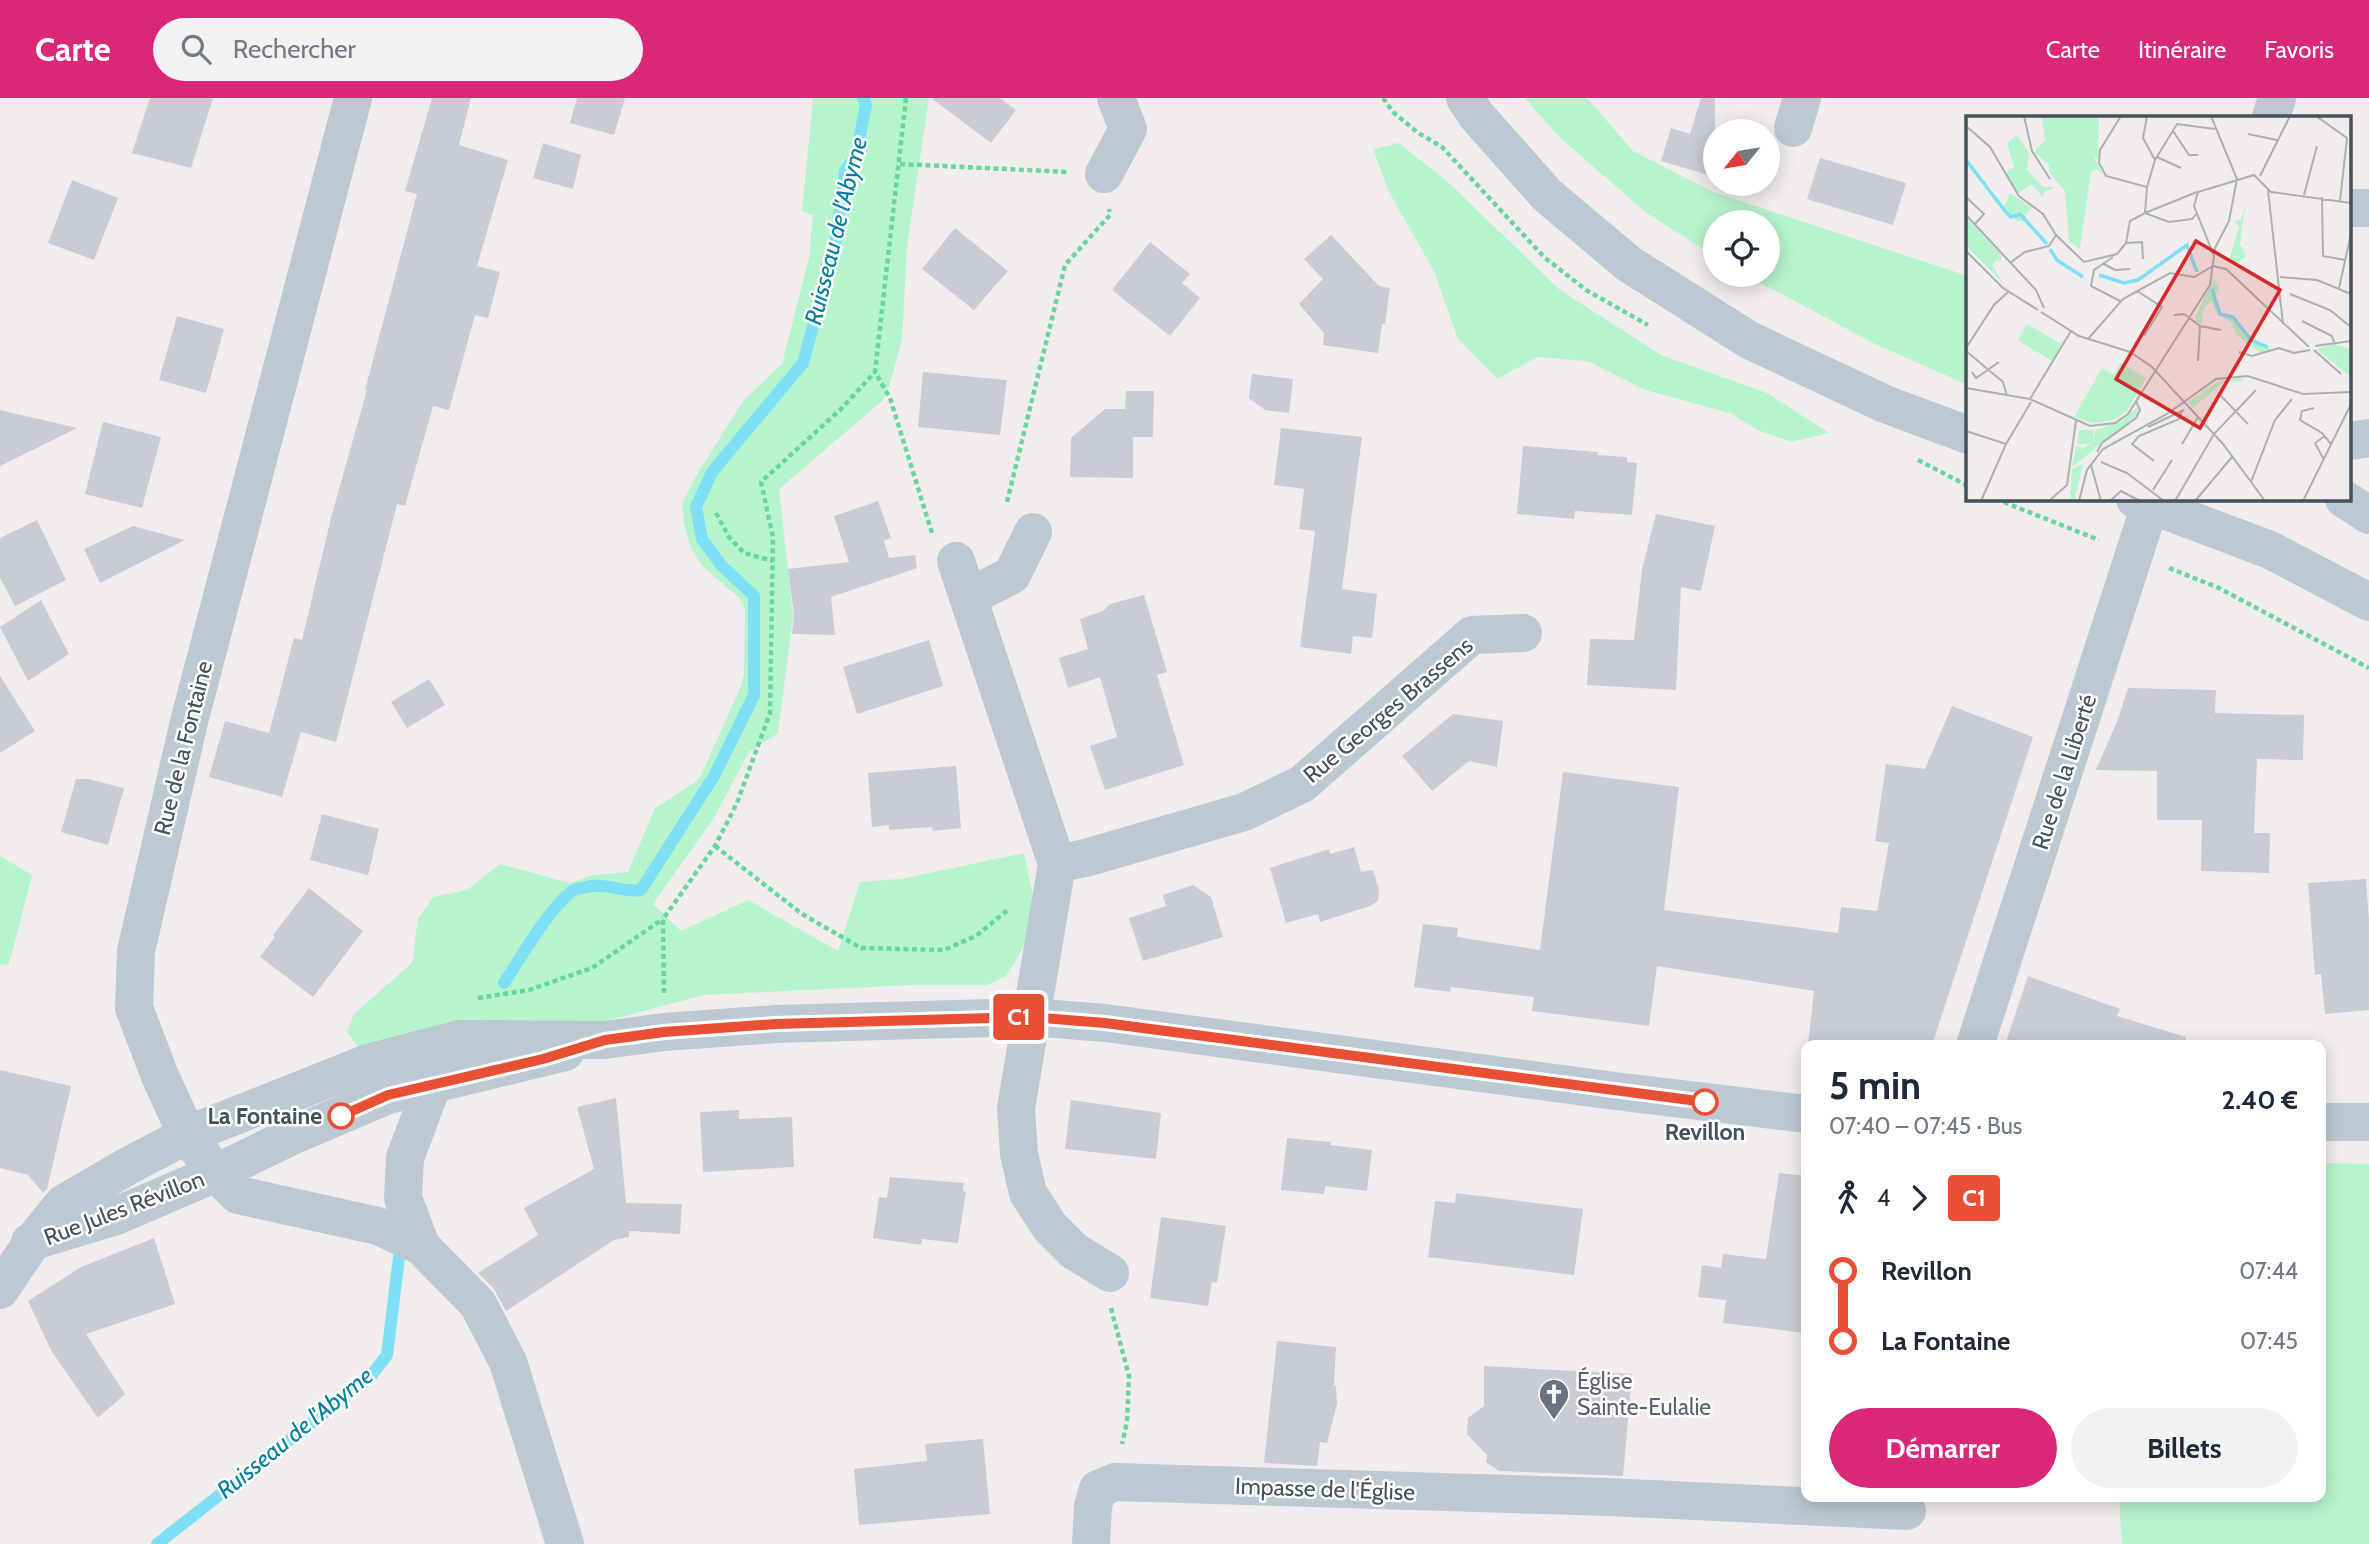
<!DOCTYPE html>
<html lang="fr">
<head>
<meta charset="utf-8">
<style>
	:root { --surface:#fff; --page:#f2f2f3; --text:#1f2937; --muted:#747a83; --accent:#db2777 }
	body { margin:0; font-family:Cabin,sans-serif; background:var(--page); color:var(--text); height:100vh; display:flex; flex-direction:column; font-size:26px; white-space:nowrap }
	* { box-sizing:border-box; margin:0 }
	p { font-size:23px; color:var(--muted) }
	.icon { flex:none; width:38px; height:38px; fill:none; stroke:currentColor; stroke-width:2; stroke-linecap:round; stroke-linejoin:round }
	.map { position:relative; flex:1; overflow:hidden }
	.drawer { position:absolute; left:1801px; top:942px; width:525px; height:462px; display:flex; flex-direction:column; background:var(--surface); border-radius:14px; box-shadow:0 4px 18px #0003 }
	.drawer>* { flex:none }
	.badge { padding:0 14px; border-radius:5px; font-size:24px; line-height:46px }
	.needle { width:46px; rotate:240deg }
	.buttons { position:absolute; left:1703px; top:21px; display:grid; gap:14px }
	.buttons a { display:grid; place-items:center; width:77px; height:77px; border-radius:50%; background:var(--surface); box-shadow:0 4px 18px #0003; font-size:35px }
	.map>.badge { position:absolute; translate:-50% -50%; box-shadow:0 0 0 4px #fff }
	.legs { display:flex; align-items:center; gap:10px; height:77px; padding:0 28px; font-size:23px }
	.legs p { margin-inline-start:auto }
	.summary { display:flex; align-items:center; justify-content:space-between; height:119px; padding:0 28px }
	h1 { font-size:38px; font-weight:800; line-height:52px }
	.action { display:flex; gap:14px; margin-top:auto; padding:14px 28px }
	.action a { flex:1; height:80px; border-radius:42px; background:var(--accent); color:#fff; font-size:28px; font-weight:800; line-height:80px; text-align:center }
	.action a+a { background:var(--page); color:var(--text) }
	ul { padding:0 28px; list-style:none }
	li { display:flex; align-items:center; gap:24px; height:70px; font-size:26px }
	li i { display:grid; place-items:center; width:10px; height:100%; margin:0 9px; background:currentColor }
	li i::after { content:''; width:18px; height:18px; margin:-9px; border:5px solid; border-radius:50%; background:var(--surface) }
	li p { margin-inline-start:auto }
	li:first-child i { background:linear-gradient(#0000 50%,currentColor 0) }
	li:last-child i { background:linear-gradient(currentColor 50%,#0000 0) }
	header { display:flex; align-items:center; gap:42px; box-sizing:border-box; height:98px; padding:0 35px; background:var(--accent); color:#fff }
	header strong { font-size:33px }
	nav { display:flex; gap:38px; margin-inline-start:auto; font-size:24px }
	.search { width:490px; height:63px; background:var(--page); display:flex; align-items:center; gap:18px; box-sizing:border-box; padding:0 24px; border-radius:38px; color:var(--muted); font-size:26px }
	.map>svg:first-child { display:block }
	.green { fill:#b6f4cd }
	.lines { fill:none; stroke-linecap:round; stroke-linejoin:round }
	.stream { stroke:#7edff6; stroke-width:12 }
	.building { fill:#c9ccd4 }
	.path { stroke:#6ad69f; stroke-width:4.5; stroke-dasharray:5 3.5; stroke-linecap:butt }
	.minor { stroke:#bcc9d2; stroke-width:38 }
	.line-1-casing { stroke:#fff; stroke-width:16 }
	.line-1 { stroke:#e94f35; stroke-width:10 }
	.stop-1-dot { fill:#fff; stroke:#e94f35; stroke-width:3.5 }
	.labels { text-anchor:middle; stroke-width:5; stroke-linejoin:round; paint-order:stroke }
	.street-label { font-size:23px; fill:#44525d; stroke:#fff }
	.stop-label { font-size:23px; font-weight:bold; fill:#44525d; stroke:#fff; text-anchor:end }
	.worship-label { font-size:23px; fill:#5b616d; stroke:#fff; text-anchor:start }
	.water-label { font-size:24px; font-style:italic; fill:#037e9c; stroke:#fff }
	.inset-river { fill:none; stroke:#7edff6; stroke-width:3.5 }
	.inset-road { fill:none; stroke:#acafb3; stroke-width:2 }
	.view { fill:#d62828; fill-opacity:0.15; stroke:#d62828; stroke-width:3.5 }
	.inset-edge { fill:none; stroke:#44525d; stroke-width:3.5 }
</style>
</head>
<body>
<header>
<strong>Carte</strong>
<div class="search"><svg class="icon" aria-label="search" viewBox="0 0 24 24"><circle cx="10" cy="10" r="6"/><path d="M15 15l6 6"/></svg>Rechercher</div>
<nav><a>Carte</a><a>Itinéraire</a><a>Favoris</a></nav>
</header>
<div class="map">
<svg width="2369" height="1446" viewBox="0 0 2369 1446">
	<rect width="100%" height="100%" fill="#f1eded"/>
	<path class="green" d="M 813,0 L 929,0 L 907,148 L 902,241 L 890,285 L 883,302 L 779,391 L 793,518 L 778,635 L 749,654 L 714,720 L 653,806 L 681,833 L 748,802 L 838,853 L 860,784 L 901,781 L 1024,755 L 1033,798 L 1028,840 L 1015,864 L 1006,878 L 987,887 L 909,887 L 704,897 L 595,926 L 360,951 L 347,934 L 354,916 L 412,865 L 418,821 L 433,799 L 467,792 L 500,766 L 570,785 L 593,777 L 628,774 L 655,710 L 697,683 L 702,675 L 741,588 L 744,575 L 745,510 L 739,500 L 702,468 L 690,448 L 684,425 L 682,405 L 700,371 L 744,302 L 782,266 L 809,160 L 813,117 L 802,113 Z
		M 1525,0 L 1587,0 L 1633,53 L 1713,94 L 1968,178 L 1968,287 L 1875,246 L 1746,177 L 1768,177 L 1768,124 L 1715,124 L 1715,158 L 1648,116 L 1559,39 Z
		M 1399,45 L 1449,85 L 1560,192 L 1661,257 L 1767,295 L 1829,335 L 1791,344 L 1757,332 L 1730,315 L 1645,292 L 1587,263 L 1538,259 L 1497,281 L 1458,241 L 1434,173 L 1389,94 L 1373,51 Z
		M 0,758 L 32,777 L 9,866 L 0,867 Z
		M 2321,1065 L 2369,1066 L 2369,1446 L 2122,1446 L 2119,1398 L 2320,1398 Z"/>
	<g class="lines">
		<path class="stream" d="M 504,885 C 522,858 547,813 572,793 C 577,790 586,789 593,788 C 610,786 624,795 641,792 L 714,678 L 754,597 L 754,498 L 721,467 L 702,441 L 696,409 L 712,374 L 803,265 L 835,147 L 845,73 L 856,57 L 866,7 L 863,0
			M 157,1446 L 370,1279 L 387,1257 L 399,1159"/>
	</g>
	<path class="building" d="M 150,0 L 213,0 L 191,70 L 132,55 Z
		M 432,0 L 471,0 L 459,47 L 508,62 L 477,168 L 500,174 L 488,220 L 475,217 L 449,312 L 433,308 L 405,408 L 397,406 L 336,644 L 301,634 L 282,699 L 209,679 L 225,623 L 269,635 L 294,540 L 302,542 L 332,416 L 367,292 L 365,292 L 417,96 L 405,93 Z
		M 577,0 L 625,0 L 614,37 L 570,25 Z
		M 931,0 L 1000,0 L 1016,12 L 991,45 Z
		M 1701,0 L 1715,0 L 1715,79 L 1661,63 L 1671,30 L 1690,36 Z
		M 543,45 L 581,57 L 573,91 L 533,80 Z
		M 1820,60 L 1906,85 L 1893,127 L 1807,101 Z
		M 72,82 L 118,100 L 94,162 L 48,145 Z
		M 955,130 L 1008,173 L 974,212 L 922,171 Z
		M 1331,137 L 1379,188 L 1390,190 L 1385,226 L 1382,226 L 1378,255 L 1323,247 L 1324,235 L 1299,206 L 1323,181 L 1304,161 Z
		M 1150,144 L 1190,176 L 1182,185 L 1200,200 L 1170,238 L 1112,192 Z
		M 177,218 L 224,231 L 206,295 L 159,282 Z
		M 923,274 L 1007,282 L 1000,337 L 918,329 Z
		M 1252,276 L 1293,281 L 1289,315 L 1265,312 L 1249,300 Z
		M 1126,293 L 1154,293 L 1153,339 L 1133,339 L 1133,380 L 1070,379 L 1071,340 L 1105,311 L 1125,311 Z
		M 0,312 L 77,330 L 0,368 Z
		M 103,324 L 161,339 L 142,410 L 85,396 Z
		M 1281,330 L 1362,339 L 1342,491 L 1377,496 L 1372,540 L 1353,538 L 1351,556 L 1300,549 L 1315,433 L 1299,431 L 1304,391 L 1274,387 Z
		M 1523,348 L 1598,354 L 1597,357 L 1627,359 L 1627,364 L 1637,365 L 1632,417 L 1575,413 L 1574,421 L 1517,416 Z
		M 878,403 L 891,440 L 884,442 L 889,460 L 915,457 L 917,470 L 831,499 L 835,537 L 792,536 L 794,517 L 788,471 L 849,464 L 834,418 Z
		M 1656,416 L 1715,428 L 1701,493 L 1681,489 L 1676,592 L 1587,587 L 1590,541 L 1634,542 L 1642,472 Z
		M 37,422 L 66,482 L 15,508 L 0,480 L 0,440 Z
		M 133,428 L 185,442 L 100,485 L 84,451 Z
		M 1144,497 L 1167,574 L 1157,577 L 1184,667 L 1105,692 L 1090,648 L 1117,639 L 1100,579 L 1068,590 L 1059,560 L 1088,551 L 1080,521 L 1103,513 L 1110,506 Z
		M 41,502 L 69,556 L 28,583 L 0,529 Z
		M 929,542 L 943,588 L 857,616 L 843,569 Z
		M 0,578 L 35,633 L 0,655 Z
		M 429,581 L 445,607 L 407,630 L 391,604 Z
		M 2128,590 L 2216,592 L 2215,615 L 2304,617 L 2303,662 L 2257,661 L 2254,735 L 2270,735 L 2269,775 L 2201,773 L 2202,722 L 2157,722 L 2157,673 L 2096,672 L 2118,621 Z
		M 1952,608 L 2033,639 L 1932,947 L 1808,947 L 1814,893 L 1657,868 L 1649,928 L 1532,913 L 1534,899 L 1451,889 L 1450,894 L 1414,889 L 1423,826 L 1458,830 L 1457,839 L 1540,852 L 1563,674 L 1679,689 L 1664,812 L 1838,835 L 1841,809 L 1877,813 L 1889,745 L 1875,743 L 1886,666 L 1925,671 Z
		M 1453,616 L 1503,623 L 1497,669 L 1469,663 L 1432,693 L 1402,658 Z
		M 956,668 L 961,730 L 933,733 L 932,729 L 889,732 L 889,727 L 872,729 L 868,675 Z
		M 76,681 L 88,681 L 124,690 L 108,747 L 61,734 Z
		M 322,716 L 379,731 L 368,777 L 310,762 Z
		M 1354,749 L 1361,774 L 1373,772 L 1379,792 L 1378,803 L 1370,808 L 1320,824 L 1318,816 L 1286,825 L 1270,770 L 1329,751 L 1330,756 Z
		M 2366,781 L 2369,822 L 2369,912 L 2325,916 L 2321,876 L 2315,877 L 2308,785 Z
		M 1193,787 L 1211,799 L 1223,839 L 1143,863 L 1129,820 L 1166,808 L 1163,797 Z
		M 309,790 L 363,833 L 313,899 L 260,859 L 275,839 L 273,837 Z
		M 2028,878 L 2120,911 L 2117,918 L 2186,939 L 2185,947 L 2005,947 Z
		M 0,972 L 71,988 L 47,1091 L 43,1095 L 28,1077 L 0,1070 Z
		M 616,1000 L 626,1105 L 682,1106 L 680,1136 L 629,1133 L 629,1139 L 614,1142 L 506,1213 L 494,1191 L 478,1175 L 538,1137 L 524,1110 L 594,1071 L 577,1009 Z
		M 1071,1002 L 1161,1015 L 1156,1061 L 1065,1051 Z
		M 739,1012 L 739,1021 L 792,1019 L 794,1069 L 703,1074 L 700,1014 Z
		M 1287,1040 L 1331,1044 L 1330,1047 L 1372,1052 L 1367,1093 L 1325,1088 L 1324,1096 L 1281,1092 Z
		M 1779,1075 L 1806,1078 L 1806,1235 L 1723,1225 L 1726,1202 L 1698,1199 L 1702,1167 L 1721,1170 L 1723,1156 L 1766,1161 Z
		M 890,1079 L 964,1085 L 963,1093 L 966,1094 L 958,1145 L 922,1141 L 921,1147 L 873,1140 L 879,1099 L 887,1100 Z
		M 1456,1095 L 1583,1111 L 1574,1177 L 1428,1159 L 1435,1103 L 1455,1105 Z
		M 1161,1119 L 1226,1128 L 1217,1185 L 1212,1184 L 1208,1208 L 1150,1200 Z
		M 154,1140 L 175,1206 L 86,1236 L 125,1296 L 98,1320 L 52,1254 L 28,1203 L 81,1169 Z
		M 1277,1243 L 1336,1249 L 1334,1288 L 1336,1288 L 1337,1306 L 1327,1345 L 1320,1344 L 1317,1368 L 1264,1365 Z
		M 1484,1268 L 1632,1276 L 1623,1378 L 1499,1373 L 1486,1364 L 1487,1357 L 1467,1336 L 1468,1320 L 1484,1308 Z
		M 983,1341 L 990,1416 L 859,1427 L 854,1371 L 927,1363 L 925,1346 Z"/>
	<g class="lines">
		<path class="path" d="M 906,0 L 875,274 L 890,300 L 932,435
			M 1383,0 L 1393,14 L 1417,34 L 1442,49 L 1544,159 L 1586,192 L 1648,227
			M 900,66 L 1068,74
			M 1918,362 L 1968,388
			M 1996,401 L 2099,442
			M 1007,404 L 1065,167 L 1110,117 L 1109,111
			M 716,415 L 729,439 L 744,455 L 773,463
			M 2169,470 L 2219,490 L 2369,570
			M 715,748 L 802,816 L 861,850 L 944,852 L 976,838 L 1009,811
			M 664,895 L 663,821 L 715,748 L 737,705 L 770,615 L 773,439 L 761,384 L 841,311 L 875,274
			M 478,900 L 529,892 L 592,870 L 663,821
			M 1111,1210 L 1129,1278 L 1127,1324 L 1122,1346"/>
		<path class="minor" d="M 353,0 L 189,624 L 136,853 L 134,910 L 160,978 L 187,1037 L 216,1075 L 238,1097 L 378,1128 L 421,1148 L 478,1206 L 508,1264 L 565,1446
			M 1465,0 L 1476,17 L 1547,97 L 1629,166 L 1749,242 L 1885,306 L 1968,337
			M 2271,19 L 2277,0
			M 1793,30 L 1802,0
			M 1104,76 L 1128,31 L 1116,0
			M 2350,110 L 2369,110
			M 2350,343 L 2369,340
			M 2135,401 L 2270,452 L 2369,504
			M 2344,401 L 2369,417
			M 956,463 L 1057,766
			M 969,499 L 1012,477 L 1033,434
			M 1975,947 L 2152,401
			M 2320,1024 L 2369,1024
			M 30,1144 L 116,1118 L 216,1075 L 294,1037 L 388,997 L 565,954
			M 421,1148 L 403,1100 L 405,1060 L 432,988
			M 1110,1175 L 1074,1153 L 1050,1129 L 1028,1095 L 1019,1056 L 1016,1010 L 1057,766 L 1089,759 L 1244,714 L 1302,686 L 1472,537 L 1523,535
			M 0,1192 L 33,1143 L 63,1106 L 128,1068 L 187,1037 L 368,965 L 460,941 L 605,942 L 664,934 L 776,926 L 1030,919 L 1105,925 L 1607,992 L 1806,1016
			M 1091,1446 L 1093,1408 L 1098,1391 L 1115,1384 L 1608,1399 L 1907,1413"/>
	</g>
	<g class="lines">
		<g class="line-1-casing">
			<path id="line-1" d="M 341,1018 L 388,997 L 543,961 L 605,942 L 664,934 L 776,926 L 1030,919 L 1105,925 L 1705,1004"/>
		</g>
		<use href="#line-1" class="line-1"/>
	</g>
	<defs>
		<g id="church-pin" transform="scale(1.575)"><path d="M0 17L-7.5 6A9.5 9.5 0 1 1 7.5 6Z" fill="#6b7280" stroke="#fff"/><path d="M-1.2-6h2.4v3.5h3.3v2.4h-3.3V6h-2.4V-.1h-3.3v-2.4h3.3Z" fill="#fff"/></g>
	</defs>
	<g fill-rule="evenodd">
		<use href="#church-pin" x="1554" y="1296"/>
	</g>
	<g class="stop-1-dot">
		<circle cx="1705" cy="1004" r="12"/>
		<circle cx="341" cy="1018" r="12"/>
	</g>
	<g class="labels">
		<g class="street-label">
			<text transform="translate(1388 612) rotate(-40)" y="8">Rue Georges Brassens</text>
			<text transform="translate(183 650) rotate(-76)" y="8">Rue de la Fontaine</text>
			<text transform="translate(2064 674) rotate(-72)" y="8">Rue de la Liberté</text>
			<text transform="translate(124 1110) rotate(-21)" y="8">Rue Jules Révillon</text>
			<text transform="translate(1325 1391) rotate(2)" y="8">Impasse de l'Église</text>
		</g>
		<g class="stop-label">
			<text x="322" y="1026">La Fontaine</text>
			<text x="1705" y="1042" text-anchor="middle">Revillon</text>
		</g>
		<g class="worship-label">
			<text x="1577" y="1291">Église<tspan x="1577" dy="26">Sainte-Eulalie</tspan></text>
		</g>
		<g class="water-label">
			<text transform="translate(836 133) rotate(-76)" y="8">Ruisseau de l'Abyme</text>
			<text transform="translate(295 1335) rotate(-39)" y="8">Ruisseau de l'Abyme</text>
		</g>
	</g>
	<g transform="translate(1966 18)">
		<rect width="385" height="385" fill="#f1eded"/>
		<path d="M 76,0 L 133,0 L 132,43 L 128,41 L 137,60 L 131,53 L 125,55 L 114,133 L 103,126 L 99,75 L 83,56 L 83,49 L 68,36 L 79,24 ZM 51,19 L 63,37 L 61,54 L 77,71 L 89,71 L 77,77 L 77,81 L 65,68 L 53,77 L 40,57 L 48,51 L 41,27 ZM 44,77 L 66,92 L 59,99 L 63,106 L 50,105 L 38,91 ZM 279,90 L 274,128 L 280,140 L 268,149 L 263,145 L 273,111 L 268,105 L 275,104 ZM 1,103 L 35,138 L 35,146 L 31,144 L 26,149 L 38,168 L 0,130 ZM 248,162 L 253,172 L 248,184 L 255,197 L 268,200 L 278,216 L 305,234 L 294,237 L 270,218 L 265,206 L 251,198 L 245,185 L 237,194 L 236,208 L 231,206 L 229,201 ZM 61,208 L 95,228 L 86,245 L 52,224 ZM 369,228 L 385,234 L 384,260 L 350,233 ZM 155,247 L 180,262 L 161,295 L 148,304 L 127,307 L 108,301 L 136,252 L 148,259 ZM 272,262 L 279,264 L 256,267 L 227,292 L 222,286 L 252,266 ZM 172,290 L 171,299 L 106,351 L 110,330 L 117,332 L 125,328 L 111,328 L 113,314 L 128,314 L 126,327 L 130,314 L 156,305 ZM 117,348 L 108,385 L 104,385 L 106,353 Z" fill="#b6f4cd"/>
		<path class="inset-river" d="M 0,44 L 39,95 L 45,101 L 54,98 L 81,128M 84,133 L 91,144 L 117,161M 133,159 L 158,167 L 172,164 L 221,129 L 231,156M 246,173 L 254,198 L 267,201 L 285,224 L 302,231"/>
		<path class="inset-road" d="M 58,0 L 66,35 L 84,63M 155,0 L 134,34 L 133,47 L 140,60 L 181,71 L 179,97 L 231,76M 181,0 L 177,22 L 189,44M 245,0 L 271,63 L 263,105 L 247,136M 350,0 L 381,22 L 374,85M 0,10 L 24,31 L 53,80 L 77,98 L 90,119 L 118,146 L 151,138 L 160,127 L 164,105 L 179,97 L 203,106 L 226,103 L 230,98M 207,15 L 223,39 L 232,39M 282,18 L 311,24M 191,41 L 215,52M 294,60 L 324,0M 181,71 L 189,44 L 211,8 L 249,13M 302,74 L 317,208M 338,79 L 351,30M 0,81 L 18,98 L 9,108M 356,81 L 357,140 L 379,144M 0,99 L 70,174 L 78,192M 160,127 L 176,126 L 177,143M 0,135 L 37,172 L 72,194M 147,141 L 128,154 L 125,170 L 154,185M 45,146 L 59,136 L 83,130 L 90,119M 138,148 L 149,154 L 164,153M 314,161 L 351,164 L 385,178M 373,172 L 385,118M 171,175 L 196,191 L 178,220M 324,178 L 364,194 L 385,211M 75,196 L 113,220 L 164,236 L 186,251 L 257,328 L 299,385M 208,199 L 218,198 L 234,210 L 232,245M 336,205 L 366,220 L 368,226M 234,210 L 255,214M 122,223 L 157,183 L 204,157 L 228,161 L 247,150 L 260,153 L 343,231M 349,230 L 385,225M 0,232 L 28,189 L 42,176M 348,234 L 375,258M 0,235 L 37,266 L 41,280M 273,236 L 286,240 L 313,232 L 328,237 L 344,234M 6,256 L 10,262 L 33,246M 0,272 L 64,283 L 124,310 L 149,307 L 162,298 L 244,169 L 248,140 L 228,90 L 232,76 L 288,59 L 305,76 L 385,87M 252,277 L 282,308M 64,283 L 105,215M 348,292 L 336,295 L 334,304 L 356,317 L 365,328M 182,311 L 218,294M 0,315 L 40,328M 216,328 L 232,301M 131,336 L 136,327 L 170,302 L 174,294 L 170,285M 358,344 L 349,327 L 359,320M 188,345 L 166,328 L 173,320 L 213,303 L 216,295M 135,346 L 161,357 L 198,385M 125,349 L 135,385M 285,366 L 309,304 L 326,283M 187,374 L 206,344M 15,385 L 40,328 L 65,286M 83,385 L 101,369 L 110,305M 113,385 L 121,354 L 137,333 L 201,298 L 250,263 L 282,260 L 337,278 L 385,276M 144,385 L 155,375 L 174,385M 209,385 L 248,318 L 290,274M 229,385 L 266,341M 337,385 L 385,288"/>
		<path class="view" d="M 230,125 L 314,174 L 234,312 L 150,263 Z"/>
		<rect width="385" height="385" class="inset-edge"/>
	</g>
</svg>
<div class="buttons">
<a><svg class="needle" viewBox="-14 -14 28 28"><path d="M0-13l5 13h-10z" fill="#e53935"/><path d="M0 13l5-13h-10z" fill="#747a83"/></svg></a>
<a><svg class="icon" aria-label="locate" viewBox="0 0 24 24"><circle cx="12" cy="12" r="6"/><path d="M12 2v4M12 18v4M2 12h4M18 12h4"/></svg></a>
</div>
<b class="badge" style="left:1019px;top:919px;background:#e94f35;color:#fff">C1</b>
<section class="drawer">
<div class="summary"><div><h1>5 min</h1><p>07:40 – 07:45 · Bus</p></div><b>2.40 €</b></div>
<div class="legs"><svg class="icon" aria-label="walk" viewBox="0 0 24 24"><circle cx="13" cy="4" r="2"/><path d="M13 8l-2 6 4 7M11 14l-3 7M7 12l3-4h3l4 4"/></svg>4<svg class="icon" aria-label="forward" viewBox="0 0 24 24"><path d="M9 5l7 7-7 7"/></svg><b class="badge" style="background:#e94f35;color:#fff">C1</b></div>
<ul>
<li><i style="color:#e94f35"></i><b>Revillon</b><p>07:44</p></li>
<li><i style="color:#e94f35"></i><b>La Fontaine</b><p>07:45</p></li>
</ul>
<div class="action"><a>Démarrer</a><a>Billets</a></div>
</section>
</div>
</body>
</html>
